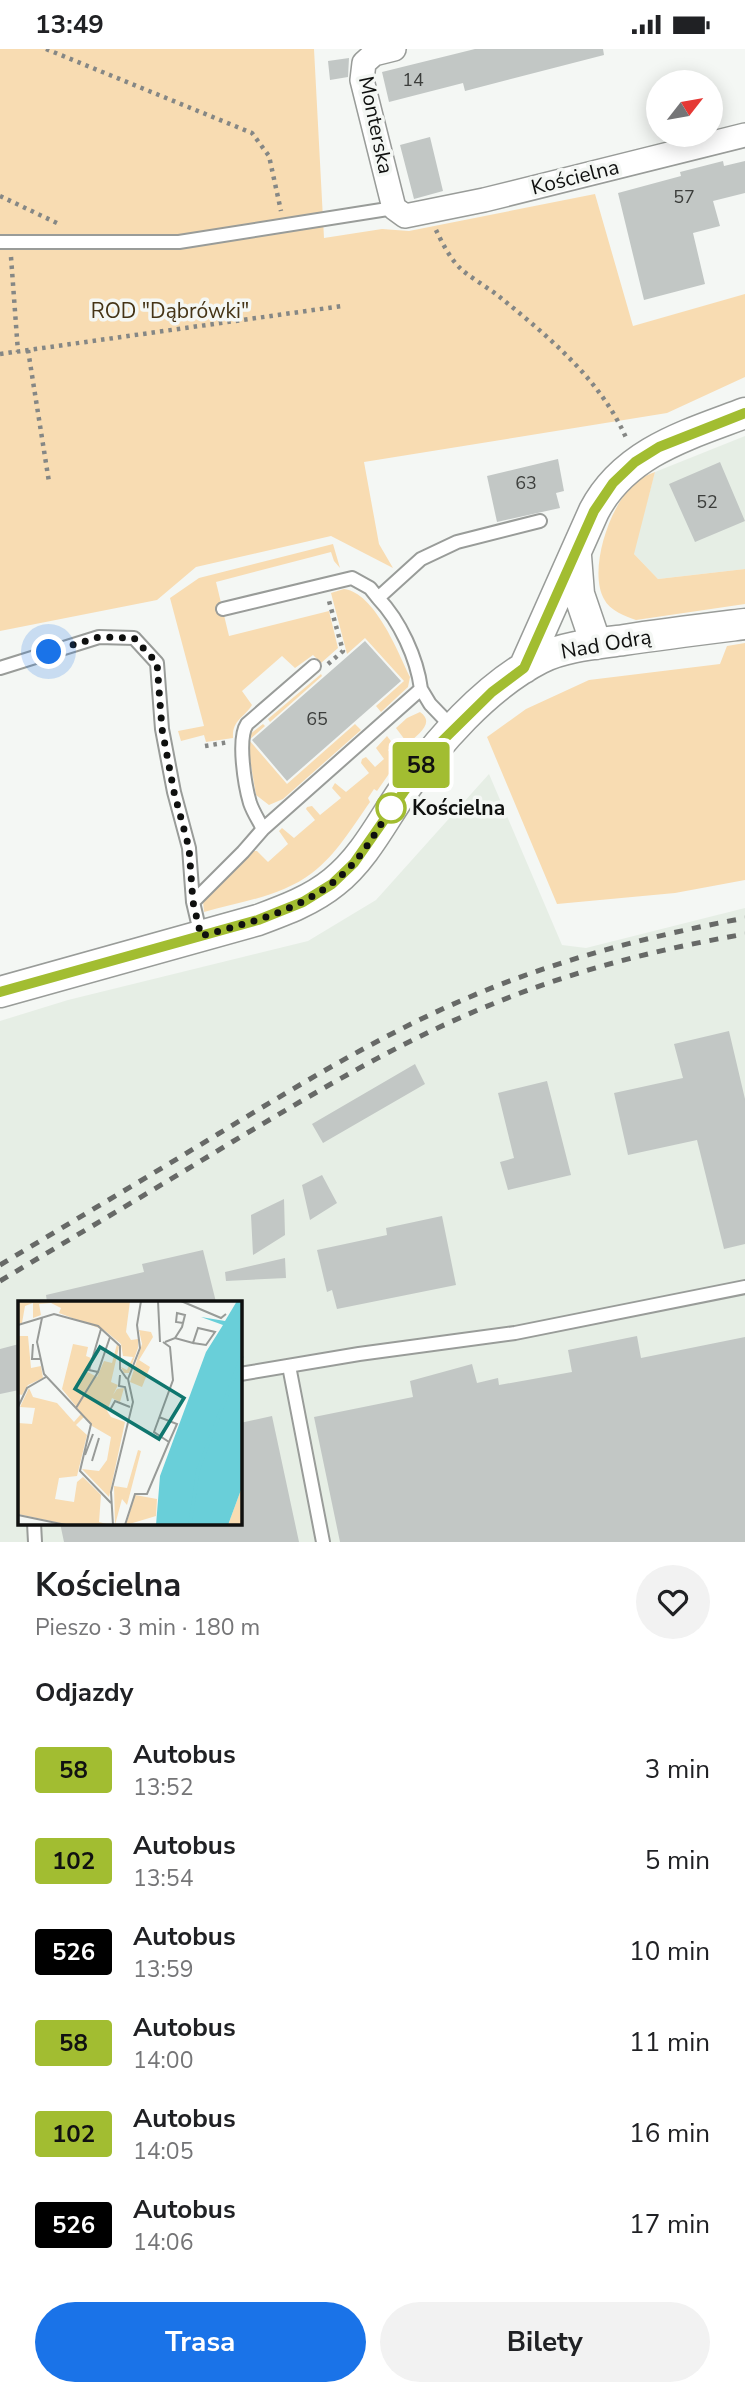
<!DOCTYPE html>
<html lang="pl">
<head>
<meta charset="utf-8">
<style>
	:root { --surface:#fff; --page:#f2f2f2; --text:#202124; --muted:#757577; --accent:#1a73e8 }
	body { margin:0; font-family:"Nunito Sans",sans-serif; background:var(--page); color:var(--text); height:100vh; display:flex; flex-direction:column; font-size:26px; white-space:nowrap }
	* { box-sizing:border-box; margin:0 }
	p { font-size:23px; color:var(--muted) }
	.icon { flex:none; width:38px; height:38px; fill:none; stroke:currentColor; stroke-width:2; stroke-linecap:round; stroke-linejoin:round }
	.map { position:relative; height:1493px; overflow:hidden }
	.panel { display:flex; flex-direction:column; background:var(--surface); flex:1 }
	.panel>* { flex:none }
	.badge { padding:0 14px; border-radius:5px; font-size:24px; line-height:46px }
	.needle { width:46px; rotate:59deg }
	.controls { position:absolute; left:646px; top:21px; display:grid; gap:14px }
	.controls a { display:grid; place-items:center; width:77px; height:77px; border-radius:50%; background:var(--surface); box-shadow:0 4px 18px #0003; font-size:35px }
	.you { position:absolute; width:35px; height:35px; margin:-18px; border:5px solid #fff; border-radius:50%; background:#1a73e8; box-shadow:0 0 0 10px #1a73e833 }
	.map>.badge { position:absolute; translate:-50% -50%; box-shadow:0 0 0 4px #fff }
	h2 { padding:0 35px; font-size:26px; line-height:63px }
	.round { display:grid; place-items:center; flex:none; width:74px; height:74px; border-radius:37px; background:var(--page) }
	.head { display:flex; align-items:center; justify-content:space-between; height:119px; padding:0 35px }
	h1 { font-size:33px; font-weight:700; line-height:52px }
	.primary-button { display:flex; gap:14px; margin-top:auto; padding:14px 35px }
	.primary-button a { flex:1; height:80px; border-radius:42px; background:var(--accent); color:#fff; font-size:28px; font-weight:700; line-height:80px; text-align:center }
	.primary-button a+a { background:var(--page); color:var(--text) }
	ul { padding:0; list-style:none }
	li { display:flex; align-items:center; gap:21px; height:91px; padding:0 35px }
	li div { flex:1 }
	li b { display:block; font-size:26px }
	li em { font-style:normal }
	li .badge { min-width:77px; font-weight:700; text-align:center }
	.status { display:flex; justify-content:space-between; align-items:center; height:49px; padding:0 35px; background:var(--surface); direction:ltr }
	.status svg { height:19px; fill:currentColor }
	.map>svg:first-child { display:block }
	.built { fill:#e6eee5; fill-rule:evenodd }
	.green { fill:#f8dcb2 }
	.building { fill:#c2c7c5 }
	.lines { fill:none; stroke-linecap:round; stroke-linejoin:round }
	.service-casing { stroke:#999c99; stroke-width:16 }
	.minor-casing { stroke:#999c99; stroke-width:26 }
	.tertiary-casing { stroke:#999c99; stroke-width:33 }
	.path { stroke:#858785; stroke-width:4.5; stroke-dasharray:3.5 5; stroke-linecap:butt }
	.service { stroke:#fff; stroke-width:12 }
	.minor { stroke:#fff; stroke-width:23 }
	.tertiary { stroke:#fff; stroke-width:30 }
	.rail { stroke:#676967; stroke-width:5; stroke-dasharray:9 9; stroke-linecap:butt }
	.line-casing { stroke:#fff; stroke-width:16 }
	.line { stroke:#a2bd31; stroke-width:10 }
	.walk { stroke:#0f100f; stroke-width:7; stroke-dasharray:0 12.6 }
	.stop-dot { fill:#fff; stroke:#a2bd31; stroke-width:3.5 }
	.labels { text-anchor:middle; stroke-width:7; stroke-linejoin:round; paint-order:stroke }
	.number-label { font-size:18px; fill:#3c3e3c }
	.street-label { font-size:21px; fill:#0f100f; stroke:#f4f7f4 }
	.park-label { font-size:21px; fill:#453416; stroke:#f4f7f4 }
	.stop-label { font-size:21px; font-weight:bold; fill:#0f100f; stroke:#f4f7f4; text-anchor:start }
	.inset-river { fill:none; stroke:#69cfd9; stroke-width:3.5 }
	.inset-road { fill:none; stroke:#989b98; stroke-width:2 }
	.view { fill:#0f766e; fill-opacity:0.15; stroke:#0f766e; stroke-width:3.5 }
	.inset-edge { fill:none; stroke:#0f100f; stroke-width:3.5 }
</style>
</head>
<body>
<div class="status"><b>13:49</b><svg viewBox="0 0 49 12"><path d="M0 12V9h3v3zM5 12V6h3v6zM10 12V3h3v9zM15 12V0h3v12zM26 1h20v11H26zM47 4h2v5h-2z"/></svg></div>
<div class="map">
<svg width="745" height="1493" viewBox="0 0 745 1493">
	<rect width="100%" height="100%" fill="#f4f7f4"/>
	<path class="built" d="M 745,387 L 745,520 L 658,530 L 633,504 L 655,423 Z
		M 489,725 L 562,896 L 586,899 L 745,859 L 745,1493 L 0,1493 L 0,972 L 68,951 L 308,892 L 376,851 ZM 19,1253 L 240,1253 L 240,1474 L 19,1474 Z"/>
	<path class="green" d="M 0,0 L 314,0 L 324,189 L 382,180 L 409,182 L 595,145 L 633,277 L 745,245 L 745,328 L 667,364 L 364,413 L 379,495 L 393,519 L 331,487 L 196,518 L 157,551 L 0,582 Z
		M 655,423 L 634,505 L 658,530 L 745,520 L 745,555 L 636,571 C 625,567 610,562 604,550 C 587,520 612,448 640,430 C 644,427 650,425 655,423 Z
		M 333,495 L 340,519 L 334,512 L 331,503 L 216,533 L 229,587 L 329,562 L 338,599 L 321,614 L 313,606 L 295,619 L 282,607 L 242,642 L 252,656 C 244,669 232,671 233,689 L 206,693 L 204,686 L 181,692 L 178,682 L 204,677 L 170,549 L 199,529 Z
		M 344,540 C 375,544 398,603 410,628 L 408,638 L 381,663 L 376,657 L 404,632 L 365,589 L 347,605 L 331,544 Z
		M 745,594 L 745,831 L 675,844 L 557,855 L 487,688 L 526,660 L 589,631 L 720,615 L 727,597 Z
		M 321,625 L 322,627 L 270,673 L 268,670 Z
		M 420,663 C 436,674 417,686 408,695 L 396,679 L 407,669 Z
		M 263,675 L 265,677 L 249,691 L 287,735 L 355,675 L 361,681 L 283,750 L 269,756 L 256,746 L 247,693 L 250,685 Z
		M 387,687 L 394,696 L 388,701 L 393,706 L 399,701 L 400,709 L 377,742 L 374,740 L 368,749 L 370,753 C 353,777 336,806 312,824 C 282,847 240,853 204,863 L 203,852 L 207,846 L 254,802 L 257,802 L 268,813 L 288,795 L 279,782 L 282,779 L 294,789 L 315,771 L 306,760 L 307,758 L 312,757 L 320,766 L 341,749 L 332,739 L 335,734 L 346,743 L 369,724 L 361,714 L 362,710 L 366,708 L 375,718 L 384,710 L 376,699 Z"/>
	<path class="building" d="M 475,0 L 603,0 L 604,6 L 465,42 L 463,34 L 389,53 L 382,23 Z
		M 349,9 L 348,28 L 330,31 L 328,12 Z
		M 430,88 L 443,142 L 414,150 L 400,96 Z
		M 723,112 L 724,117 L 745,112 L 745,144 L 713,152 L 720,177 L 693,184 L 705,235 L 644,251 L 618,144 L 681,127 L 680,123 Z
		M 558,410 L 564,442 L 556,444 L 560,459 L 497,473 L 487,427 Z
		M 720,413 L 745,472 L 695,493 L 669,435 Z
		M 365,592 L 401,632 L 287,732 L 252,691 Z
		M 729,982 L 745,1050 L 745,1195 L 724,1200 L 697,1091 L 628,1106 L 614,1044 L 683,1029 L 674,995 Z
		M 415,1015 L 425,1035 L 323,1094 L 312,1075 Z
		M 547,1032 L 571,1126 L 508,1141 L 500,1113 L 514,1109 L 498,1044 Z
		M 322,1126 L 337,1154 L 310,1171 L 302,1136 Z
		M 284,1150 L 285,1186 L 253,1206 L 251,1166 Z
		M 442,1167 L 456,1236 L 337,1260 L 332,1241 L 327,1243 L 317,1201 L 387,1186 L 386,1179 Z
		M 203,1201 L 216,1253 L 47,1253 L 46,1246 L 144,1223 L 142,1215 Z
		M 285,1209 L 286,1229 L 226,1232 L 225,1223 Z
		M 637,1287 L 641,1309 L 745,1288 L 745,1493 L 340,1493 L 314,1368 L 413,1348 L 410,1332 L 472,1315 L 477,1334 L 498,1329 L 499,1336 L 572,1323 L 568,1301 Z
		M 19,1295 L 19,1341 L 0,1345 L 0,1300 Z
		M 272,1367 L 299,1493 L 64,1493 L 60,1474 L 240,1474 L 240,1374 Z"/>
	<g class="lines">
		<g class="service-casing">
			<path id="service" d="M 0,193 L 179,193 L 394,159
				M 223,560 L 352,529 L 370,539 L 378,549
				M 0,619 L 99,588 L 134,589 L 157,614 L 162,680 L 174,743 L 189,799 L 193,853
				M 421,640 L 430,655 L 454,680
				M 263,780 L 421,640 C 417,609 400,572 378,549 L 421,510 L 457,493 L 540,472
				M 201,887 L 193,853 L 243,803 L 263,780 C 259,772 253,763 250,754 C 245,737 237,690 247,675 L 314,617
				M 289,1317 L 323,1493
				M 240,1325 L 359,1305 L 515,1284 L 745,1238
				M 34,1474 L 35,1493"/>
		</g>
		<g class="minor-casing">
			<path id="minor" d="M 394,0 L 374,5 L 364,14 L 362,31 L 394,159 L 405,167 L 484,151 L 745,86"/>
		</g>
		<g class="tertiary-casing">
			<path id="tertiary" d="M 576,507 L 579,545 L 596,595
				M 524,619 L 594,462 C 625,403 687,386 745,364
				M 0,943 L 258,871 C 285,861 312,851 334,833 C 363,810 381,775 401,745 C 436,694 486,637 541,609 C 566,597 596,595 624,591 C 664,585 705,580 745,575"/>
		</g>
		<path class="path" d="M 46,0 L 252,84 L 269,107 L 281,162
			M 0,147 L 59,175
			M 436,181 C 442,194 451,211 462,221 C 474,231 489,239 501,249 C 550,289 602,332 627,391
			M 11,208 L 18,303
			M 28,301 L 49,433
			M 0,305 L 342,257
			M 328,615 L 343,602 L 329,552
			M 205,697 L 229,693"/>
		<use href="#service" class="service"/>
		<use href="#minor" class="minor"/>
		<use href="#tertiary" class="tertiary"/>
		<path class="rail" d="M 0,1216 C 73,1172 146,1129 218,1085 C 299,1036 379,987 465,950 C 555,911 649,887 745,869
			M 0,1232 C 77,1186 155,1140 232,1093 C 318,1042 402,991 495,954 C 575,921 659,900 745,885"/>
	</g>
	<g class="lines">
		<g class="line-casing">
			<path id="line" d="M 0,943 L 258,871 L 303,853 L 332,835 L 354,814 L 433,701 L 492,643 L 524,619 L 594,462 L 613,434 L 635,413 L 659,398 L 745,364"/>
		</g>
		<use href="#line" class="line"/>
		<path class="walk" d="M 49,603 L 99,588 L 134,589 L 157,614 L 162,680 L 174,743 L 189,799 L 193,853 L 201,887 C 255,872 312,859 351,817 C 367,800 379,778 391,759"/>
	</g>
	<circle class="stop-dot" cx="391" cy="759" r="14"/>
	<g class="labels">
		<g class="number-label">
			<text x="413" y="37">14</text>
			<text x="684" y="154">57</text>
			<text x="526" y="440">63</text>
			<text x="707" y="459">52</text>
			<text x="317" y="676">65</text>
		</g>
		<g class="street-label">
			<text transform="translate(376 76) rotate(78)" y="7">Monterska</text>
			<text transform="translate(575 128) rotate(-14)" y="7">Kościelna</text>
			<text transform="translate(606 595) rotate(-10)" y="7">Nad Odrą</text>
		</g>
		<g class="park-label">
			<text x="170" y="269">ROD "Dąbrówki"</text>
		</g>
		<g class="stop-label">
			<text x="412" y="766">Kościelna</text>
		</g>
	</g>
	<g transform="translate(18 1252)">
		<rect width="224" height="224" fill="#f4f7f4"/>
		<path d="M 0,0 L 112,0 L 108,31 L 113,39 L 120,38 L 120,47 L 111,72 L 106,72 L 103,66 L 109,69 L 115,56 L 105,55 L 103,43 L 86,29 L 41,12 L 43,7 L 33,2 L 21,3 L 23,14 L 15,17 L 15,2 L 7,5 L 4,22 L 0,22 ZM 121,29 L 133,31 L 135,36 L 121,59 L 132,66 L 124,86 L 112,81 L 124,43 ZM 1,35 L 10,35 L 13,67 L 23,65 L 25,77 L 10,84 L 4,94 L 0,93 ZM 55,43 L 70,46 L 68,55 L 73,57 L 68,70 L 79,76 L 86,60 L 94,62 L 99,43 L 101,46 L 93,81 L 100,84 L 95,94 L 99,88 L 106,87 L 102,101 L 94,97 L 89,110 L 93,116 L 107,121 L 91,196 L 64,168 L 81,170 L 89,159 L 93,136 L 74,125 L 44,88 ZM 11,87 L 15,96 L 39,102 L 56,121 L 63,113 L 66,116 L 58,124 L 69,134 L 59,175 L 41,177 L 37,198 L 56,201 L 59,181 L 65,176 L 83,194 L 81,221 L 93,224 L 51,224 L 0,213 L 0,122 L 14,123 L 17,107 L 2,106 ZM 120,149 L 123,150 L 109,204 L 104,198 L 97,224 L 96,185 L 109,187 ZM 224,186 L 224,224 L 210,224 ZM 117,194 L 139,198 L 138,215 L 108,224 Z" fill="#f8dcb2"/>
		<path d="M 219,0 L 224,0 L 224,186 L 210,224 L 138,224 L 142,175 L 188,51 L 205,24 L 183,16 L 207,20 Z" fill="#69cfd9"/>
		<path class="inset-river" d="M 172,224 L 180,169 L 224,55"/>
		<path class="inset-road" d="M 140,0 L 142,41M 163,0 L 203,17 L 208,13M 24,17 L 19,41 L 26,73 L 73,123 L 62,170 L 93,202M 0,24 L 36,13 L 80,25 L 102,45 L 102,68 L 109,78M 83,28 L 71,69 L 80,71 L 92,36M 157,37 L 164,26 L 167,14 L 159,12 L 158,21 L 165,22M 147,41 L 157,37 L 175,42 L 180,27 L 197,31 L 188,44 L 175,42M 15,43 L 14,58 L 22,58M 102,74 L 101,85 L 107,86 L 110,100M 0,106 L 9,87 L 28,76M 58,107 L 80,71M 92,109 L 97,100 L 112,106M 141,116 L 159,123 L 151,141M 67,154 L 75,133M 74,160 L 81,137M 0,214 L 48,224M 95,224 L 93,191 L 115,101 L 110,78 L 122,47 L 119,24 L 123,0M 107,224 L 117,193 L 129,193 L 151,141 L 136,131 L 155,79 L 152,46 L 145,41"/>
		<path class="view" d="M 82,46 L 166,97 L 141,138 L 57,88 Z"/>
		<rect width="224" height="224" class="inset-edge"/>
	</g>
</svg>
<div class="controls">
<a><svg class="needle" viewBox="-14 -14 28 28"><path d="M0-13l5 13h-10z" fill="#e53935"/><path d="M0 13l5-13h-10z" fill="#757577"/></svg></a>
</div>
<div class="you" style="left:49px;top:603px"></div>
<b class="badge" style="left:421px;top:716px;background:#a2bd31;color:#111">58</b>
</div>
<section class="panel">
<div class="head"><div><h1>Kościelna</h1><p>Pieszo · 3 min · 180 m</p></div><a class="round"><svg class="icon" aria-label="heart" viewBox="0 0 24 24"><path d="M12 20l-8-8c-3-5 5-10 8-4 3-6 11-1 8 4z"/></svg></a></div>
<h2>Odjazdy</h2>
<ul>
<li><span class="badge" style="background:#a2bd31;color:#111">58</span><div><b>Autobus</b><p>13:52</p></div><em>3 min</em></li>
<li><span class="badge" style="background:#a2bd31;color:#111">102</span><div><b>Autobus</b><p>13:54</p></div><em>5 min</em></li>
<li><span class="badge" style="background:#000;color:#fff">526</span><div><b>Autobus</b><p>13:59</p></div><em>10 min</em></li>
<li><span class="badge" style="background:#a2bd31;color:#111">58</span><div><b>Autobus</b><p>14:00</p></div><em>11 min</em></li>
<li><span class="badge" style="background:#a2bd31;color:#111">102</span><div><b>Autobus</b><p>14:05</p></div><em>16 min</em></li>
<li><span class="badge" style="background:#000;color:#fff">526</span><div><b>Autobus</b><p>14:06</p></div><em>17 min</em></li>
</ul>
<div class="primary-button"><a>Trasa</a><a>Bilety</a></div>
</section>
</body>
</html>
